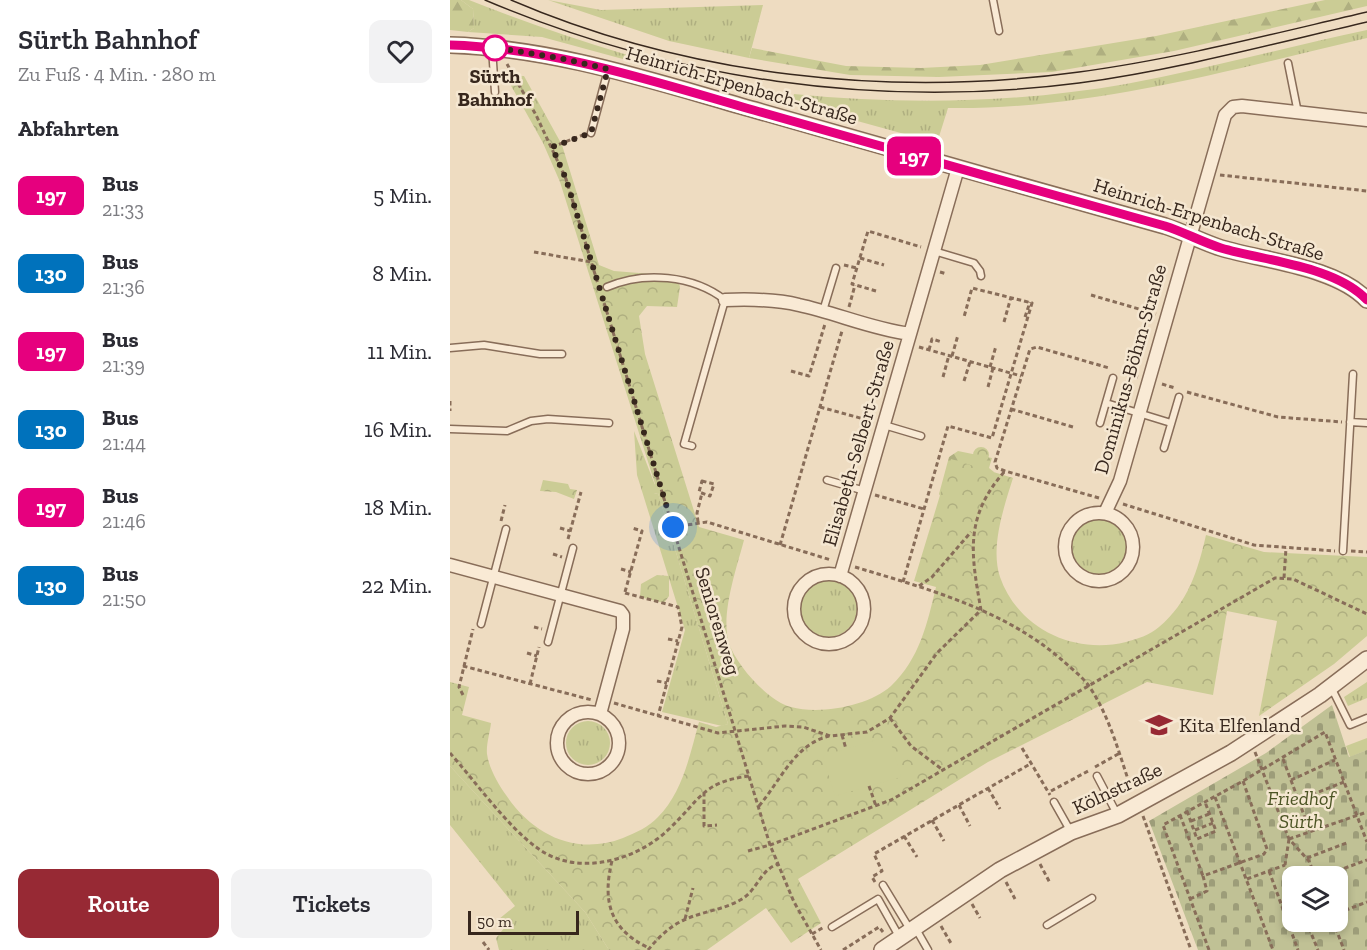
<!DOCTYPE html>
<html lang="de">
<head>
<meta charset="utf-8">
<style>
	:root { --surface:#fff; --page:#f2f2f3; --text:#2b2b33; --muted:#7c7c81; --accent:#972934 }
	body { margin:0; font-family:"Zilla Slab",serif; background:var(--page); color:var(--text); height:100vh; display:flex; flex-direction:column; font-size:22px; white-space:nowrap }
	* { box-sizing:border-box; margin:0 }
	p { font-size:20px; color:var(--muted) }
	.icon { flex:none; width:33px; height:33px; fill:none; stroke:currentColor; stroke-width:2; stroke-linecap:round; stroke-linejoin:round }
	.map { position:relative; flex:1; overflow:hidden }
	.side { display:flex; flex-direction:column; background:var(--surface); width:450px }
	.side>* { flex:none }
	.badge { padding:0 12px; border-radius:9px; font-size:21px; line-height:39px }
	.buttons { position:absolute; left:832px; top:866px; display:grid; gap:12px }
	.buttons a { display:grid; place-items:center; width:66px; height:66px; border-radius:12px; background:var(--surface); box-shadow:0 3px 9px #0003; font-size:30px }
	.scale { position:absolute; left:18px; bottom:15px; width:111px; box-sizing:border-box; padding-left:6px; border:3px solid #37271d; border-top:0; font-size:16px; line-height:21px; white-space:nowrap; color:#37271d; -webkit-text-stroke:4px #f5e7d1; paint-order:stroke }
	.you { position:absolute; width:30px; height:30px; margin:-15px; border:4px solid #fff; border-radius:50%; background:#1a73e8; box-shadow:0 0 0 9px #1a73e833 }
	.map>.badge { position:absolute; translate:-50% -50%; box-shadow:0 0 0 3px #fff }
	h2 { padding:0 18px; font-size:22px; line-height:54px }
	.round { display:grid; place-items:center; flex:none; width:63px; height:63px; border-radius:12px; background:var(--page) }
	.overview { display:flex; align-items:center; justify-content:space-between; height:102px; padding:0 18px }
	h1 { font-size:28px; font-weight:600; line-height:45px }
	.primary-button { display:flex; gap:12px; margin-top:auto; padding:12px 18px }
	.primary-button a { flex:1; height:69px; border-radius:12px; background:var(--accent); color:#fff; font-size:24px; font-weight:600; line-height:69px; text-align:center }
	.primary-button a+a { background:var(--page); color:var(--text) }
	ul { padding:0; list-style:none }
	li { display:flex; align-items:center; gap:18px; height:78px; padding:0 18px }
	li div { flex:1 }
	li b { display:block; font-size:22px }
	li em { font-style:normal }
	li .badge { min-width:66px; font-weight:700; text-align:center }
	main { display:flex; flex:1; min-height:0 }
	.map>svg:first-child { display:block }
	.grass { fill:url(#grass-tufts) }
	.forest { fill:url(#forest-firs) }
	.cemetery { fill:url(#cemetery-stones); fill-rule:evenodd }
	.park { fill:url(#park-crowns) }
	.pitch { fill:#cbcc95 }
	.lines { fill:none; stroke-linecap:round; stroke-linejoin:round }
	.service-casing { stroke:#886d59; stroke-width:9 }
	.minor-casing { stroke:#886d59; stroke-width:15 }
	.tertiary-casing { stroke:#886d59; stroke-width:18 }
	.path { stroke:#886d59; stroke-width:3; stroke-dasharray:4.5 3; stroke-linecap:butt }
	.service { stroke:#f9ead5; stroke-width:6 }
	.minor { stroke:#f9ead5; stroke-width:12 }
	.tertiary { stroke:#f9ead5; stroke-width:15 }
	.tram { stroke:#37271d; stroke-width:1.5 }
	.line-casing { stroke:#fff; stroke-width:14 }
	.line { stroke:#e6007e; stroke-width:9 }
	.walk { stroke:#37271d; stroke-width:6; stroke-dasharray:0 10.8 }
	.stop-dot { fill:#fff; stroke:#e6007e; stroke-width:3 }
	.labels { text-anchor:middle; stroke-width:5; stroke-linejoin:round; paint-order:stroke }
	.stop-label { font-size:20px; font-weight:bold; fill:#37271d; stroke:#f5e7d1 }
	.street-label { font-size:20px; fill:#37271d; stroke:#f5e7d1 }
	.poi-label { font-size:20px; fill:#37271d; stroke:#f5e7d1; text-anchor:start }
	.park-label { font-size:20px; font-style:italic; fill:#4c5424; stroke:#f5e7d1 }
</style>
</head>
<body>
<main>
<section class="side">
<div class="overview"><div><h1>Sürth Bahnhof</h1><p>Zu Fuß · 4 Min. · 280 m</p></div><a class="round"><svg class="icon" aria-label="heart" viewBox="0 0 24 24"><path d="M12 20l-8-8c-3-5 5-10 8-4 3-6 11-1 8 4z"/></svg></a></div>
<h2>Abfahrten</h2>
<ul>
<li><span class="badge" style="background:#e6007e;color:#fff">197</span><div><b>Bus</b><p>21:33</p></div><em>5 Min.</em></li>
<li><span class="badge" style="background:#0072bc;color:#fff">130</span><div><b>Bus</b><p>21:36</p></div><em>8 Min.</em></li>
<li><span class="badge" style="background:#e6007e;color:#fff">197</span><div><b>Bus</b><p>21:39</p></div><em>11 Min.</em></li>
<li><span class="badge" style="background:#0072bc;color:#fff">130</span><div><b>Bus</b><p>21:44</p></div><em>16 Min.</em></li>
<li><span class="badge" style="background:#e6007e;color:#fff">197</span><div><b>Bus</b><p>21:46</p></div><em>18 Min.</em></li>
<li><span class="badge" style="background:#0072bc;color:#fff">130</span><div><b>Bus</b><p>21:50</p></div><em>22 Min.</em></li>
</ul>
<div class="primary-button"><a>Route</a><a>Tickets</a></div>
</section>
<div class="map">
<svg width="917" height="950" viewBox="0 0 917 950">
	<defs>
		<pattern id="grass-tufts" width="24" height="20" patternUnits="userSpaceOnUse" patternTransform="scale(1.5)"><rect width="24" height="20" fill="#cbcc95"/><path d="M3 7l-1-3M5 7V3M7 7l1-3M15 17l-1-3M17 17v-4M19 17l1-3" fill="none" stroke="#afaf80"/></pattern>
		<pattern id="forest-firs" width="22" height="20" patternUnits="userSpaceOnUse" patternTransform="scale(1.5)"><rect width="22" height="20" fill="#cbcc95"/><path d="M5 1l3.5 6h-7zM16 11l3.5 6h-7z" fill="#afaf80"/></pattern>
		<pattern id="cemetery-stones" width="16" height="16" patternUnits="userSpaceOnUse" patternTransform="scale(1.5)"><rect width="16" height="16" fill="#c0c195"/><path d="M2 7V4a2 2 0 0 1 4 0v3zM10 15v-3a2 2 0 0 1 4 0v3z" fill="#9d9d79"/></pattern>
		<pattern id="park-crowns" width="20" height="18" patternUnits="userSpaceOnUse" patternTransform="scale(1.5)"><rect width="20" height="18" fill="#cbcc95"/><path d="M2 6a3 3 0 1 1 6 0M12 15a3 3 0 1 1 6 0" fill="none" stroke="#afaf80"/></pattern>
	</defs>
	<rect width="100%" height="100%" fill="#eedcc1"/>
	<path class="grass" d="M 11,0 L 19,0 C 110,36 198,64 294,84 L 294,92 L 92,37 L 18,32 L 24,28 L 23,9 Z
		M 98,0 L 151,10 L 313,5 L 299,58 L 219,41 Z
		M 917,30 L 917,38 C 780,70 640,110 498,108 L 487,143 L 342,103 L 344,94 C 455,105 567,103 676,84 C 757,69 837,47 917,30 Z
		M 184,431 L 205,485 L 204,494 L 208,493 L 278,724 L 272,726 L 212,712 L 235,630 L 187,475 Z
		M622 547a28 28 0 1 1 56 0a28 28 0 1 1-56 0Z
		M349 608a29 29 0 1 1 58 0a29 29 0 1 1-58 0Z
		M 917,682 L 917,698 L 898,706 L 894,697 Z
		M116 743a22 22 0 1 1 44 0a22 22 0 1 1-44 0Z
		M 917,738 L 917,750 L 900,757 L 896,746 Z
		M 0,766 L 135,912 L 159,950 L 49,950 L 46,938 L 55,927 L 49,919 L 65,906 L 0,825 Z"/>
	<path class="forest" d="M 0,0 L 11,0 L 23,9 L 24,28 L 18,32 L 0,30 Z
		M 875,0 L 917,0 L 917,6 L 724,51 L 602,72 L 489,77 L 400,75 L 299,58 L 302,48 L 396,66 L 471,68 L 530,65 L 706,36 Z
		M 508,451 L 542,458 L 539,468 L 544,472 L 492,499 L 489,494 L 499,457 Z"/>
	<path class="cemetery" d="M 882,705 L 899,757 L 917,750 L 917,950 L 748,950 L 699,821 L 816,753 ZM 843,876 L 888,876 L 888,921 L 843,921 Z"/>
	<path class="park" d="M 55,75 L 74,76 L 112,145 L 149,265 L 164,271 L 227,276 L 230,287 L 227,307 L 197,306 L 189,316 L 195,354 L 249,527 L 294,540 C 287,567 270,615 279,643 C 286,665 318,701 341,707 C 370,715 419,706 441,686 C 470,658 477,624 486,587 L 464,581 L 501,459 L 563,478 C 554,507 540,547 550,577 C 568,629 625,655 676,642 C 687,639 700,635 709,627 C 738,603 748,570 756,535 L 814,552 L 917,557 L 917,636 L 884,664 L 809,716 L 827,621 L 777,611 L 763,695 L 697,682 L 538,762 L 348,879 L 371,923 L 341,943 L 316,908 L 257,950 L 159,950 L 135,912 L 0,766 L 0,682 L 19,687 L 12,715 L 41,723 C 40,732 36,745 37,754 C 39,768 48,784 56,795 C 83,835 126,856 173,838 C 185,833 199,827 208,817 C 233,792 240,754 249,722 L 266,727 L 278,724 L 208,493 L 204,494 L 202,486 L 205,484 L 110,182 L 93,143 Z
		M523 455a8 8 0 1 1 16 0a8 8 0 1 1-16 0Z
		M 93,480 L 118,484 L 120,489 L 127,490 L 124,499 L 106,492 L 90,491 Z
		M 207,575 L 219,576 L 219,596 L 214,603 L 190,597 L 191,584 Z"/>
	<path class="pitch" d="M 439,736 L 451,777 L 385,796 L 373,756 Z"/>
	<g class="lines">
		<g class="service-casing">
			<path id="service" d="M 543,0 L 549,31
				M 42,48 L 45,92
				M 838,63 L 848,113
				M 141,133 L 158,70
				M 484,251 L 524,263 L 530,271 L 531,276
				M 157,287 C 194,271 243,275 275,300 L 234,444 L 242,446
				M 373,311 L 386,268
				M 0,348 L 34,345 L 90,354 L 112,354
				M 656,403 L 721,423
				M 900,422 L 917,423
				M 650,423 L 663,378
				M 434,425 L 471,436
				M 0,429 L 57,431 L 81,421 L 98,419 L 159,423
				M 714,448 L 729,397
				M 377,480 L 415,491
				M 893,551 L 903,374
				M 31,624 L 56,529
				M 98,642 L 123,548
				M 881,687 L 900,725 L 917,718
				M 647,776 L 667,814
				M 604,802 L 621,832
				M 433,885 L 461,931
				M 597,925 L 642,898
				M 382,927 L 428,899 L 450,938
				M 466,929 L 478,950"/>
		</g>
		<g class="minor-casing">
			<path id="minor" d="M 275,300 C 300,299 325,299 349,305 C 386,313 422,329 460,334
				M 655,513 L 670,481 L 775,115 L 783,107 L 792,106 L 917,120
				M615 547a34 34 0 1 1 68 0a34 34 0 1 1-68 0Z
				M 0,565 L 170,611 L 173,615 L 173,629 L 150,714
				M344 609a35 35 0 1 1 70 0a35 35 0 1 1-70 0Z
				M 390,576 L 508,168
				M107 743a31 31 0 1 1 62 0a31 31 0 1 1-62 0Z"/>
		</g>
		<g class="tertiary-casing">
			<path id="tertiary" d="M 0,45 C 105,48 205,82 305,110 C 442,149 578,188 715,226 C 734,232 752,242 771,248 C 815,261 886,267 917,300
				M 432,950 L 550,870 L 621,832 L 668,815 L 781,753 L 870,695 L 917,659"/>
		</g>
		<path class="path" d="M 57,64 L 86,115 L 116,179 L 148,284
			M 102,147 L 133,135
			M 770,175 L 917,191
			M 84,252 L 141,262
			M 410,258 L 434,265
			M 394,265 L 407,268
			M 490,272 L 497,274
			M 426,291 L 402,284 L 418,231 L 471,247
			M 641,295 L 706,314
			M 152,296 L 320,845 L 344,902 L 371,950
			M 399,307 L 405,285
			M 575,317 L 580,302
			M 554,322 L 561,297
			M 469,347 L 571,376
			M 479,350 L 482,339 L 492,342
			M 502,356 L 508,335
			M 540,367 L 546,346
			M 341,371 L 359,376 L 375,324
			M 671,372 L 688,377
			M 493,377 L 499,355
			M 514,381 L 520,362
			M 712,384 L 725,388
			M 538,387 L 543,368
			M 737,392 L 828,417 L 892,422
			M 0,401 L 0,411
			M 370,407 L 421,421
			M 561,409 L 623,427
			M 252,481 L 264,484 L 260,496 L 249,492 Z
			M 425,495 L 474,509
			M 649,498 L 555,471 L 547,468 L 545,462 L 580,349 L 587,347 L 659,368
			M 673,504 L 804,545 L 885,551
			M 51,521 L 55,505
			M 248,522 L 247,513 L 252,493
			M 223,527 L 257,522 L 381,560
			M 110,528 L 120,531
			M 118,539 L 131,492
			M 330,545 L 392,331
			M 901,551 L 917,552
			M 103,554 L 112,557
			M 405,567 C 478,589 553,609 612,660 C 622,669 634,678 641,689 C 661,720 670,757 682,791
			M 171,569 L 181,572
			M 834,578 L 836,548
			M 453,582 L 498,426 L 542,438 L 582,303 L 522,288 L 514,317
			M 469,586 L 482,577 L 521,532
			M 175,592 L 192,531 L 182,528
			M 175,593 L 228,607 L 232,627 L 208,716
			M 84,627 L 92,629
			M 218,639 L 228,641
			M 77,653 L 87,656
			M 13,666 L 142,700
			M 207,681 L 217,683
			M 80,684 L 89,647
			M 13,695 L 9,687 L 23,629
			M 164,703 L 268,733 L 335,726 L 353,727 L 380,736 L 417,732 L 440,718 L 487,653 L 531,610 C 521,554 514,517 555,471
			M 440,718 L 461,746 L 493,770
			M 392,735 L 396,749
			M 572,748 L 600,795
			M 805,752 L 839,839 L 859,861 L 865,876
			M 0,753 C 24,780 58,827 86,847 C 126,878 186,861 219,829 C 251,799 252,782 299,776
			M 833,759 L 860,831
			M 645,767 L 670,753
			M 841,780 L 885,760
			M 419,786 L 426,806
			M 538,788 L 550,809
			M 601,791 L 640,770
			M 254,792 L 254,826 L 267,825
			M 765,797 L 823,950
			M 848,800 L 894,782
			M 509,805 L 520,826
			M 309,806 C 331,780 344,745 379,736
			M 737,811 L 747,839 L 766,831 L 755,802
			M 730,815 L 753,876
			M 693,816 L 741,950
			M 482,820 L 494,841
			M 741,821 L 759,814
			M 745,830 L 763,823
			M 454,836 L 467,857
			M 839,839 L 917,812
			M 839,839 L 835,865 L 843,886
			M 298,851 L 320,845 L 441,800 L 825,578 L 843,579 L 917,614
			M 857,858 L 899,842
			M 162,861 C 152,901 160,930 199,948
			M 590,864 L 600,883
			M 819,871 L 848,950
			M 873,876 L 917,860
			M 797,879 L 835,865
			M 425,882 L 422,877 L 432,871 L 424,854 L 580,764
			M 556,882 L 565,899
			M 740,899 L 757,891 L 753,876 L 814,854 L 817,849 L 793,781
			M 522,904 L 530,918
			M 888,913 L 917,902
			M 235,919 L 243,888
			M 856,921 L 868,950
			M 883,921 L 894,950
			M 491,926 L 502,945
			M 362,934 L 374,927
			M 33,942 L 39,950
			M 198,950 C 208,938 220,926 234,920 C 253,911 274,910 292,899 C 308,889 310,870 328,864
			M 393,950 L 429,927 L 433,932
			M 759,950 L 713,825 L 793,781 L 875,732 L 917,842"/>
		<use href="#service" class="service"/>
		<use href="#minor" class="minor"/>
		<use href="#tertiary" class="tertiary"/>
		<path class="tram" d="M 35,0 C 223,80 427,109 629,83 C 726,70 822,44 917,22
			M 61,0 C 238,76 439,98 629,72 C 726,59 822,34 917,12"/>
	</g>
	<g class="lines">
		<g class="line-casing">
			<path id="line" d="M 0,45 C 107,48 211,84 314,113 C 448,151 581,189 715,226 C 734,232 752,242 771,248 C 815,261 885,266 917,300"/>
		</g>
		<use href="#line" class="line"/>
		<path class="walk" d="M 45,48 L 42,47 L 109,58 L 158,69 L 141,133 L 102,147 L 116,179 L 223,527"/>
	</g>
	<defs>
		<g id="school-bare" transform="scale(2.07)"><path d="M0-5L7-2L0 1L-7-2ZM-4 1L0 2.5L4 1V4Q0 6-4 4Z" fill="#972934" stroke="#f5e7d1" stroke-width="2.5" paint-order="stroke"/></g>
	</defs>
	<g fill-rule="evenodd">
		<use href="#school-bare" x="709" y="725"/>
	</g>
	<circle class="stop-dot" cx="45" cy="48" r="12"/>
	<g class="labels">
		<g class="stop-label">
			<text x="45" y="83">Sürth<tspan x="45" dy="23">Bahnhof</tspan></text>
		</g>
		<g class="street-label">
			<text transform="translate(292 85) rotate(16)" y="7">Heinrich-Erpenbach-Straße</text>
			<text transform="translate(759 219) rotate(17)" y="7">Heinrich-Erpenbach-Straße</text>
			<text transform="translate(680 369) rotate(-74)" y="7">Dominikus-Böhm-Straße</text>
			<text transform="translate(408 443) rotate(-74)" y="7">Elisabeth-Selbert-Straße</text>
			<text transform="translate(268 621) rotate(73)" y="7">Seniorenweg</text>
			<text transform="translate(667 788) rotate(-25)" y="7">Kölnstraße</text>
		</g>
		<g class="poi-label">
			<text x="729" y="732">Kita Elfenland</text>
		</g>
		<g class="park-label">
			<text x="851" y="805">Friedhof<tspan x="851" dy="23">Sürth</tspan></text>
		</g>
	</g>
</svg>
<div class="buttons">
<a><svg class="icon" aria-label="layers" viewBox="0 0 24 24"><path d="M12 4l9 5-9 5-9-5zM3 14l9 5 9-5"/></svg></a>
</div>
<div class="scale">50 m</div>
<div class="you" style="left:223px;top:527px"></div>
<b class="badge" style="left:464px;top:156px;background:#e6007e;color:#fff">197</b>
</div>
</main>
</body>
</html>
